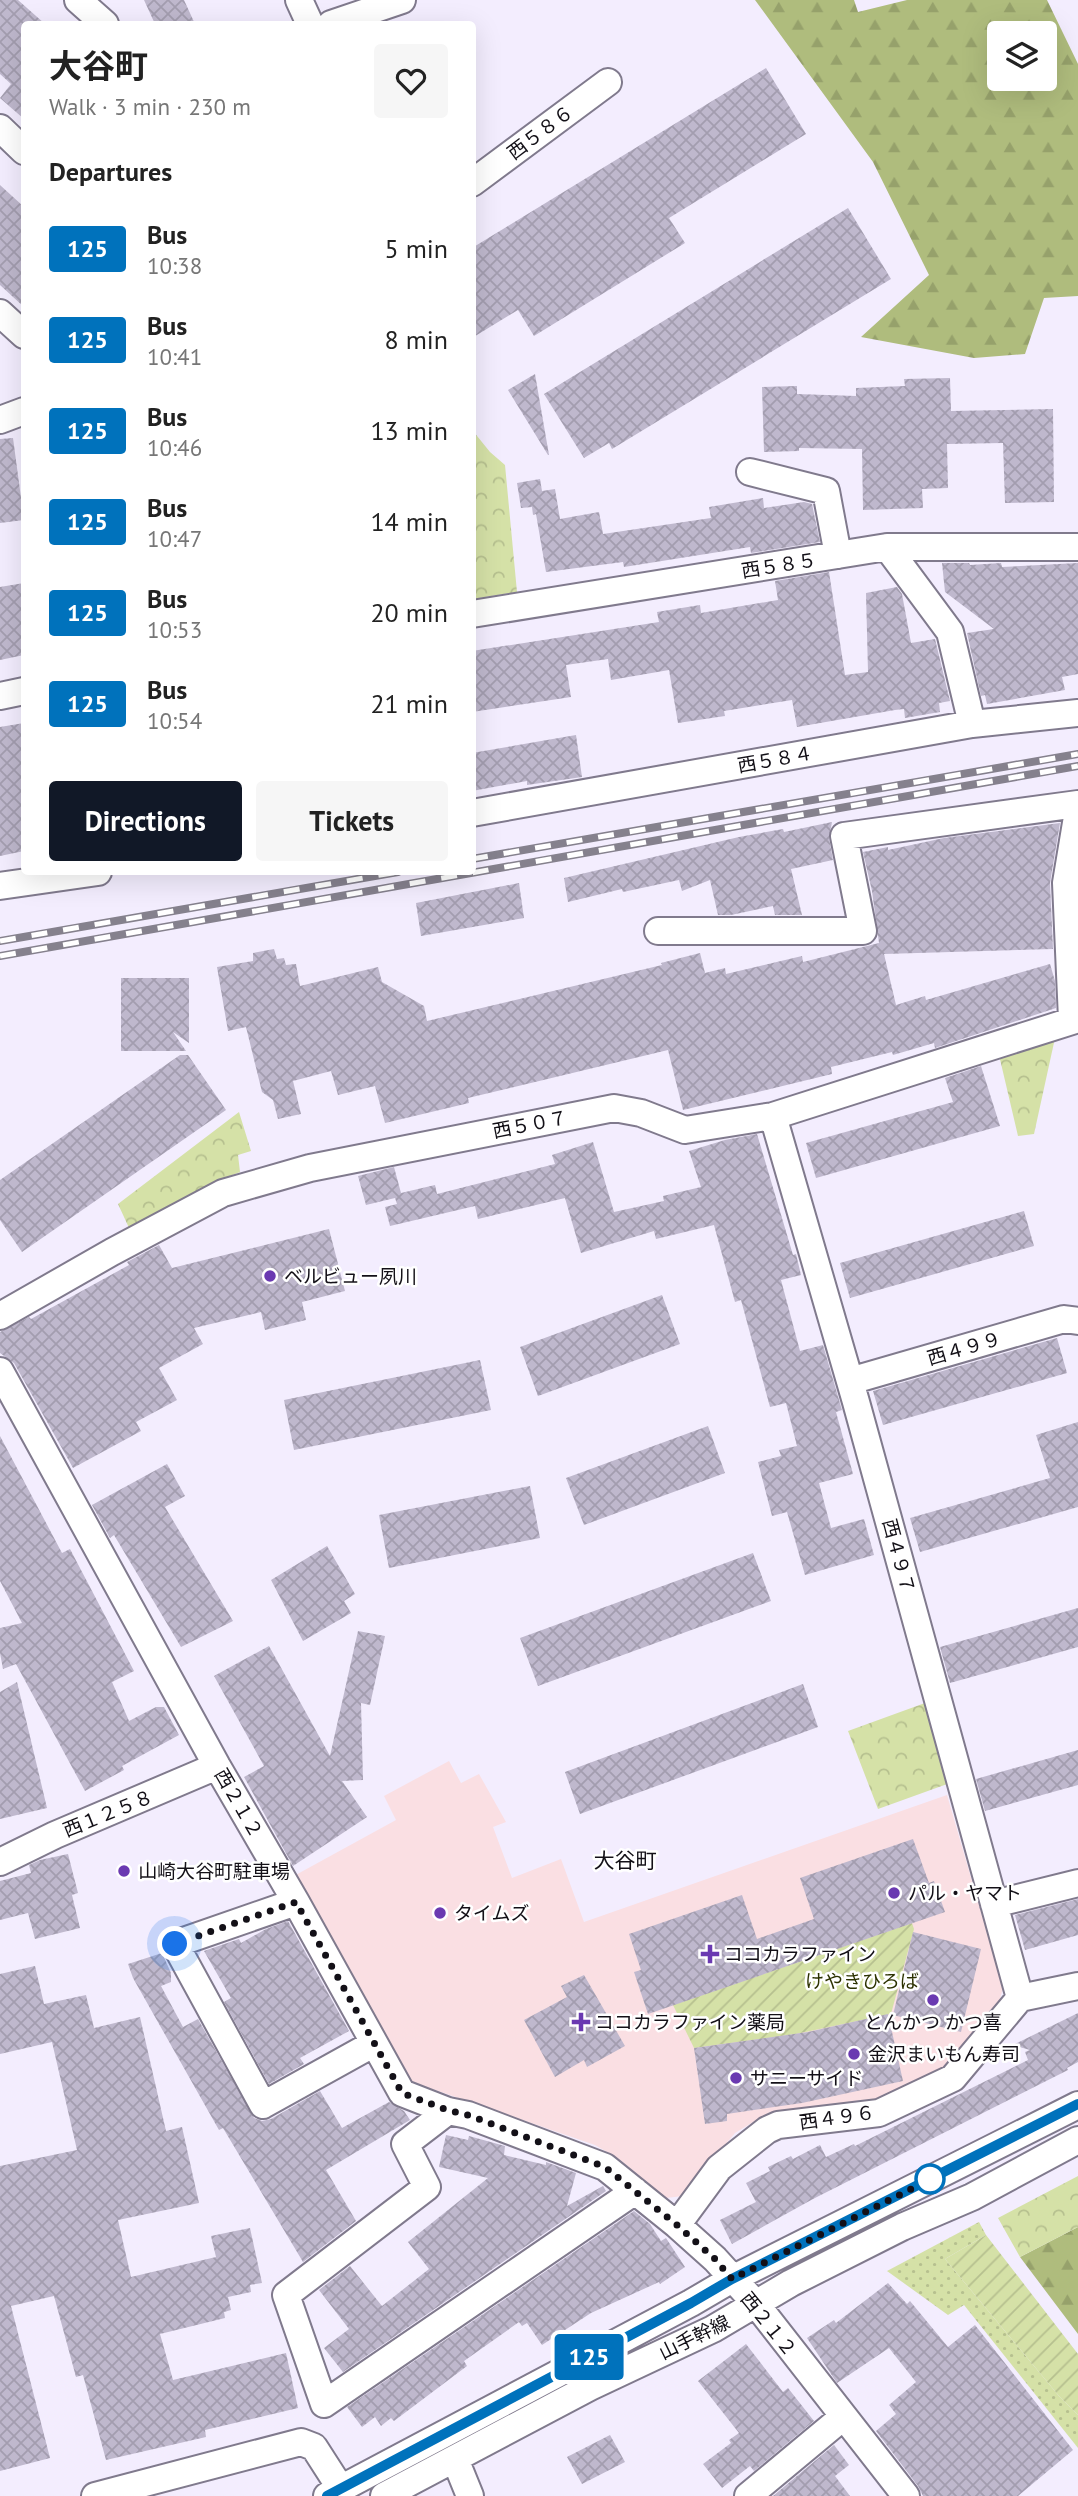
<!DOCTYPE html>
<html lang="en">
<head>
<meta charset="utf-8">
<style>
	:root { --surface:#fff; --page:#f6f6f6; --text:#222; --muted:#767676; --accent:#111827 }
	body { margin:0; font-family:"PT Sans","Noto Sans JP",sans-serif; background:var(--page); color:var(--text); height:100vh; display:flex; flex-direction:column; font-size:26px; white-space:nowrap }
	* { box-sizing:border-box; margin:0 }
	p { font-size:23px; color:var(--muted) }
	.icon { flex:none; width:38px; height:38px; fill:none; stroke:currentColor; stroke-width:2; stroke-linecap:round; stroke-linejoin:round }
	.map { position:relative; flex:1; overflow:hidden }
	.sheet { position:absolute; left:21px; top:21px; width:455px; height:854px; display:flex; flex-direction:column; background:var(--surface); border-radius:7px; box-shadow:0 7px 28px #0002 }
	.sheet>* { flex:none }
	.badge { padding:0 14px; border-radius:5px; font-size:24px; line-height:46px }
	.controls { position:absolute; left:987px; top:21px; display:grid; gap:14px }
	.controls a { display:grid; place-items:center; width:70px; height:70px; border-radius:7px; background:var(--surface); box-shadow:0 7px 28px #0002; font-size:35px }
	.you { position:absolute; width:35px; height:35px; margin:-18px; border:5px solid #fff; border-radius:50%; background:#1a73e8; box-shadow:0 0 0 10px #1a73e833 }
	.map>.badge { position:absolute; translate:-50% -50%; box-shadow:0 0 0 4px #fff }
	h2 { padding:0 28px; font-size:26px; line-height:63px }
	.round { display:grid; place-items:center; flex:none; width:74px; height:74px; border-radius:7px; background:var(--page) }
	.head { display:flex; align-items:center; justify-content:space-between; height:119px; padding:0 28px }
	h1 { font-size:33px; font-weight:700; line-height:52px }
	.primary-button { display:flex; gap:14px; margin-top:auto; padding:14px 28px }
	.primary-button a { flex:1; height:80px; border-radius:7px; background:var(--accent); color:#fff; font-size:28px; font-weight:700; line-height:80px; text-align:center }
	.primary-button a+a { background:var(--page); color:var(--text) }
	ul { padding:0; list-style:none }
	li { display:flex; align-items:center; gap:21px; height:91px; padding:0 28px }
	li div { flex:1 }
	li b { display:block; font-size:26px }
	li em { font-style:normal }
	li .badge { min-width:77px; font-weight:700; text-align:center }
	.map>svg:first-child { display:block }
	.commercial { fill:#fadfe3 }
	.grass { fill:url(#grass-dots) }
	.forest { fill:url(#forest-firs); fill-rule:evenodd }
	.park { fill:url(#park-crowns) }
	.garden { fill:url(#garden-furrows) }
	.building { fill:url(#building-cross-hatch) }
	.lines { fill:none; stroke-linecap:round; stroke-linejoin:round }
	.minor-casing { stroke:#807a8d; stroke-width:30 }
	.minor { stroke:#fff; stroke-width:26 }
	.rail-casing { stroke:#85818d; stroke-width:8 }
	.rail { stroke:#fff; stroke-width:5; stroke-dasharray:16; stroke-linecap:butt }
	.line-casing { stroke:#fff; stroke-width:16 }
	.line { stroke:#0072bc; stroke-width:10 }
	.walk { stroke:#131017; stroke-width:7; stroke-dasharray:0 12.6 }
	.poi-dot { fill:#6a39b1; stroke:#fff; stroke-width:2.5 }
	.stop-dot { fill:#fff; stroke:#0072bc; stroke-width:3.5 }
	.labels { text-anchor:middle; stroke-width:5; stroke-linejoin:round; paint-order:stroke }
	.street-label { font-size:19px; fill:#131017; stroke:#fff }
	.poi-label { font-size:19px; fill:#131017; stroke:#fff; text-anchor:start }
	.park-label { font-size:19px; fill:#2c3201; stroke:#fff }
	.neighbourhood-label { font-size:21px; fill:#131017; stroke:#fff }
</style>
</head>
<body>
<div class="map">
<svg width="1078" height="2496" viewBox="0 0 1078 2496">
	<defs>
		<pattern id="grass-dots" width="8" height="8" patternUnits="userSpaceOnUse" patternTransform="scale(1.75)"><rect width="8" height="8" fill="#d5e1a7"/><path d="M2 2h.1M6 6h.1" fill="none" stroke="#b6c08f" stroke-width="1.8" stroke-linecap="round"/></pattern>
		<pattern id="forest-firs" width="22" height="20" patternUnits="userSpaceOnUse" patternTransform="scale(1.75)"><rect width="22" height="20" fill="#afbc7d"/><path d="M5 1l3.5 6h-7zM16 11l3.5 6h-7z" fill="#96a16b"/></pattern>
		<pattern id="park-crowns" width="20" height="18" patternUnits="userSpaceOnUse" patternTransform="scale(1.75)"><rect width="20" height="18" fill="#d5e1a7"/><path d="M2 6a3 3 0 1 1 6 0M12 15a3 3 0 1 1 6 0" fill="none" stroke="#b6c08f"/></pattern>
		<pattern id="garden-furrows" width="10" height="10" patternUnits="userSpaceOnUse" patternTransform="scale(1.75)"><rect width="10" height="10" fill="#d5e1a7"/><path d="M-1 1l2-2M0 10L10 0M9 11l2-2" fill="none" stroke="#b6c08f"/></pattern>
		<pattern id="building-cross-hatch" width="8" height="8" patternUnits="userSpaceOnUse" patternTransform="scale(1.75)"><rect width="8" height="8" fill="#bfb8cd"/><path d="M0 0l8 8M0 8l8-8" fill="none" stroke="#a39daf"/></pattern>
	</defs>
	<rect width="100%" height="100%" fill="#f3edfe"/>
	<path class="commercial" d="M 449,1761 L 461,1783 L 479,1774 L 506,1822 L 493,1827 L 512,1878 L 561,1859 L 584,1922 L 947,1795 L 1003,1988 L 998,2006 L 991,2011 L 945,2067 L 877,2099 L 770,2112 L 735,2133 L 683,2196 L 666,2198 L 619,2159 L 595,2145 L 409,2081 L 292,1877 L 396,1820 L 384,1796 Z"/>
	<path class="grass" d="M 979,2222 L 986,2235 L 945,2259 L 1059,2396 L 1078,2415 L 1078,2448 L 964,2305 L 948,2315 L 887,2271 Z"/>
	<path class="forest" d="M 755,0 L 854,0 L 858,12 L 907,0 L 1047,0 L 1078,64 L 1078,296 L 1044,298 L 1025,354 L 974,358 L 861,337 L 929,275 L 873,162 ZM 999,33 L 1045,33 L 1045,79 L 999,79 Z
		M 1078,2227 L 1078,2334 L 1020,2257 Z"/>
	<path class="park" d="M 473,431 L 490,452 L 505,465 L 517,592 L 473,599 Z
		M 1055,1038 L 1034,1134 L 1018,1136 L 999,1055 Z
		M 239,1112 L 251,1151 L 238,1155 L 240,1172 L 217,1181 L 130,1230 L 118,1204 Z
		M 925,1703 L 950,1783 L 878,1809 L 848,1731 Z
		M 1078,2176 L 1078,2227 L 1020,2257 L 998,2218 Z"/>
	<path class="garden" d="M 912,1923 L 914,1929 L 891,2014 L 796,2034 L 694,2048 L 673,2005 Z
		M 986,2235 L 1078,2354 L 1078,2415 L 1059,2396 L 945,2259 Z"/>
	<path class="building" d="M 0,0 L 18,0 L 45,24 L 24,24 L 24,119 L 0,98 L 11,84 L 0,74 Z
		M 144,0 L 184,0 L 195,24 L 155,24 Z
		M 766,68 L 806,134 L 669,218 L 685,243 L 534,336 L 518,310 L 472,338 L 472,248 Z
		M 0,185 L 24,207 L 24,307 L 0,285 Z
		M 848,208 L 891,279 L 612,449 L 609,443 L 584,458 L 544,394 Z
		M 535,374 L 549,455 L 548,455 L 508,390 Z
		M 950,378 L 951,411 L 1053,409 L 1054,502 L 1005,503 L 1003,443 L 947,444 L 948,488 L 922,489 L 923,508 L 863,510 L 862,449 L 799,448 L 799,451 L 764,452 L 762,387 L 797,386 L 797,394 L 856,396 L 856,388 L 905,386 L 904,379 Z
		M 13,438 L 24,520 L 0,523 L 0,439 Z
		M 540,479 L 542,491 L 555,489 L 560,519 L 599,512 L 603,534 L 711,518 L 709,507 L 763,498 L 764,508 L 804,502 L 812,504 L 820,542 L 751,553 L 750,547 L 624,567 L 623,562 L 546,572 L 536,514 L 533,515 L 532,507 L 521,508 L 517,483 Z
		M 942,563 L 969,563 L 970,565 L 1001,563 L 1002,567 L 1078,563 L 1078,674 L 1062,677 L 1065,690 L 987,704 L 985,695 L 981,696 L 967,633 L 994,629 L 945,592 Z
		M 829,572 L 845,675 L 868,672 L 866,593 L 897,587 L 902,594 L 911,643 L 935,639 L 950,701 L 939,703 L 940,712 L 905,718 L 904,709 L 895,710 L 797,727 L 792,700 L 724,711 L 725,716 L 678,723 L 669,670 L 611,680 L 608,659 L 566,665 L 571,697 L 472,712 L 472,651 L 659,622 L 657,612 L 700,605 L 701,613 L 778,600 L 775,581 Z
		M 24,583 L 24,655 L 0,660 L 0,587 Z
		M 24,723 L 24,851 L 0,856 L 0,727 Z
		M 576,735 L 582,777 L 527,785 L 527,781 L 472,791 L 472,753 Z
		M 832,822 L 829,838 L 833,860 L 791,869 L 802,915 L 775,915 L 773,906 L 731,915 L 718,915 L 710,880 L 682,891 L 679,880 L 623,892 L 622,889 L 568,902 L 564,878 L 739,837 L 783,829 L 784,832 Z
		M 1060,823 L 1050,883 L 1053,949 L 884,954 L 896,1005 L 925,996 L 926,1000 L 1050,964 L 1055,981 L 1056,1008 L 935,1048 L 934,1043 L 893,1055 L 892,1052 L 831,1067 L 832,1074 L 683,1110 L 668,1050 L 468,1098 L 469,1103 L 385,1123 L 375,1086 L 338,1095 L 331,1071 L 293,1081 L 301,1114 L 278,1119 L 273,1100 L 262,1092 L 246,1027 L 228,1031 L 217,967 L 253,961 L 253,953 L 274,949 L 277,959 L 284,958 L 286,965 L 296,964 L 300,986 L 378,967 L 382,982 L 424,1006 L 427,1021 L 662,965 L 661,963 L 700,953 L 705,973 L 725,968 L 726,974 L 802,956 L 803,962 L 879,943 L 872,891 L 863,852 L 888,847 L 888,850 L 944,838 Z
		M 519,883 L 524,918 L 421,936 L 416,903 Z
		M 121,978 L 189,978 L 189,1043 L 173,1032 L 186,1051 L 121,1051 Z
		M 180,1055 L 188,1055 L 226,1110 L 22,1252 L 0,1220 L 0,1180 Z
		M 981,1066 L 1000,1126 L 816,1178 L 806,1143 L 953,1102 L 945,1078 Z
		M 757,1134 L 793,1255 L 796,1254 L 801,1275 L 781,1280 L 800,1351 L 823,1345 L 842,1410 L 836,1412 L 853,1474 L 819,1483 L 831,1528 L 864,1519 L 874,1555 L 805,1575 L 787,1512 L 772,1516 L 758,1462 L 781,1456 L 779,1450 L 797,1446 L 786,1403 L 770,1407 L 741,1300 L 735,1302 L 714,1225 L 656,1239 L 654,1231 L 581,1253 L 565,1198 L 478,1219 L 475,1206 L 390,1226 L 385,1207 L 397,1204 L 395,1198 L 366,1205 L 358,1176 L 394,1167 L 401,1193 L 435,1185 L 437,1194 L 555,1164 L 552,1155 L 593,1142 L 614,1212 L 664,1201 L 663,1196 L 701,1187 L 689,1151 L 725,1140 Z
		M 1024,1211 L 1034,1246 L 850,1298 L 840,1263 Z
		M 329,1229 L 345,1291 L 302,1302 L 306,1320 L 265,1330 L 261,1312 L 194,1328 L 203,1344 L 159,1368 L 177,1400 L 136,1422 L 141,1431 L 73,1468 L 14,1363 L 0,1353 L 0,1332 L 29,1317 L 31,1319 L 129,1265 L 127,1262 L 159,1245 L 172,1268 Z
		M 662,1295 L 680,1344 L 538,1396 L 520,1347 Z
		M 1057,1338 L 1067,1373 L 883,1425 L 873,1391 Z
		M 480,1360 L 491,1410 L 294,1450 L 284,1400 Z
		M 1078,1422 L 1078,1507 L 920,1552 L 910,1518 L 1050,1478 L 1036,1435 Z
		M 708,1426 L 725,1473 L 584,1525 L 566,1478 Z
		M 0,1436 L 62,1553 L 70,1549 L 134,1671 L 112,1682 L 129,1721 L 156,1707 L 164,1707 L 179,1735 L 122,1766 L 124,1770 L 85,1791 L 16,1664 L 3,1669 L 0,1653 L 0,1628 L 22,1623 L 0,1581 Z
		M 167,1464 L 185,1496 L 165,1507 L 233,1621 L 181,1647 L 114,1535 L 110,1538 L 92,1505 Z
		M 530,1486 L 540,1538 L 389,1568 L 379,1515 Z
		M 327,1546 L 355,1594 L 344,1601 L 351,1613 L 303,1641 L 271,1580 Z
		M 753,1553 L 771,1601 L 538,1686 L 520,1638 Z
		M 1078,1608 L 1078,1647 L 950,1683 L 940,1647 Z
		M 358,1631 L 385,1636 L 370,1705 L 361,1703 L 363,1780 L 342,1781 L 367,1817 L 293,1866 L 244,1777 L 264,1766 L 214,1676 L 269,1646 L 330,1756 Z
		M 17,1682 L 47,1808 L 0,1819 L 0,1692 Z
		M 803,1684 L 818,1727 L 580,1814 L 565,1772 Z
		M 1078,1750 L 1078,1785 L 985,1811 L 976,1779 Z
		M 913,1839 L 929,1883 L 934,1881 L 945,1912 L 648,2014 L 634,1972 L 641,1970 L 629,1934 L 742,1895 L 757,1939 L 814,1919 L 800,1878 Z
		M 68,1854 L 78,1893 L 72,1895 L 80,1928 L 35,1939 L 28,1913 L 0,1920 L 0,1881 L 31,1873 L 29,1865 L 40,1860 Z
		M 1078,1899 L 1078,1935 L 1025,1950 L 1015,1915 Z
		M 288,1921 L 349,2031 L 300,2058 L 304,2064 L 269,2084 L 224,2002 L 231,1998 L 204,1951 L 239,1939 L 241,1943 L 266,1929 Z
		M 913,1932 L 981,1949 L 961,2032 L 893,2015 Z
		M 162,1953 L 171,1973 L 171,1982 L 161,1986 L 183,2027 L 198,2019 L 254,2118 L 262,2121 L 271,2119 L 320,2091 L 342,2128 L 389,2102 L 404,2111 L 410,2120 L 326,2170 L 356,2221 L 303,2262 L 223,2128 L 219,2130 L 133,1978 L 128,1964 Z
		M 35,1966 L 44,2004 L 86,1995 L 94,2028 L 140,2017 L 166,2131 L 182,2127 L 199,2203 L 118,2220 L 131,2277 L 216,2257 L 211,2236 L 250,2228 L 262,2283 L 250,2285 L 251,2292 L 228,2297 L 231,2310 L 224,2312 L 225,2318 L 160,2334 L 173,2380 L 286,2353 L 298,2408 L 205,2430 L 206,2437 L 106,2460 L 83,2375 L 76,2377 L 54,2296 L 11,2306 L 50,2458 L 0,2471 L 0,2166 L 77,2150 L 52,2042 L 0,2054 L 0,1974 Z
		M 584,1975 L 625,2046 L 587,2067 L 584,2060 L 555,2077 L 524,2020 L 567,1997 L 561,1986 Z
		M 1078,2013 L 1078,2062 L 1067,2068 L 1068,2070 L 813,2199 L 732,2244 L 720,2220 L 756,2202 L 746,2183 L 770,2171 L 768,2167 L 791,2156 L 793,2159 L 820,2145 L 826,2157 L 854,2144 L 855,2146 L 1028,2060 L 1025,2052 L 1030,2050 L 1013,2045 Z
		M 888,2014 L 903,2081 L 802,2103 L 727,2114 L 727,2121 L 705,2124 L 694,2048 L 808,2032 Z
		M 446,2135 L 468,2140 L 469,2136 L 505,2146 L 504,2155 L 546,2165 L 546,2162 L 576,2173 L 567,2206 L 603,2186 L 606,2191 L 343,2372 L 324,2348 L 349,2329 L 319,2290 L 350,2266 L 382,2306 L 429,2269 L 408,2242 L 488,2178 L 439,2167 Z
		M 634,2211 L 650,2224 L 661,2241 L 666,2238 L 685,2267 L 660,2284 L 659,2282 L 591,2313 L 542,2345 L 527,2323 L 522,2326 L 519,2322 L 464,2361 L 467,2366 L 394,2421 L 391,2418 L 381,2426 L 375,2417 L 362,2427 L 347,2407 Z
		M 888,2283 L 907,2304 L 910,2301 L 948,2347 L 975,2325 L 1073,2450 L 1018,2496 L 923,2496 L 918,2486 L 876,2431 L 896,2414 L 889,2405 L 916,2382 L 889,2348 L 837,2383 L 807,2338 L 834,2320 L 836,2323 Z
		M 746,2344 L 783,2392 L 788,2388 L 814,2421 L 754,2471 L 750,2466 L 722,2488 L 703,2464 L 731,2443 L 729,2440 L 739,2433 L 698,2381 Z
		M 610,2435 L 625,2462 L 582,2484 L 567,2457 Z
		M 834,2445 L 849,2465 L 835,2476 L 850,2496 L 773,2496 Z"/>
	<g class="lines">
		<g class="minor-casing">
			<path id="minor" d="M 78,0 L 105,24
				M 299,0 L 310,24
				M 331,24 L 402,0
				M 0,128 L 24,151
				M 472,183 L 608,82
				M 0,313 L 24,335
				M 0,420 L 24,411
				M 750,472 L 826,491 L 838,555
				M 887,547 L 1078,547
				M 472,614 L 887,547 L 950,632 L 972,724
				M 0,696 L 24,691
				M 472,813 L 972,724 L 1078,713
				M 0,886 L 98,872
				M 658,931 L 863,931 L 844,836 L 1078,804
				M 1072,1019 L 1066,883 L 1078,811
				M 773,1116 L 856,1402 L 1020,1998
				M 0,1316 L 112,1252 L 223,1193 L 310,1168 L 614,1108 L 641,1113 L 685,1130 L 773,1116 L 1078,1019
				M 0,1371 L 217,1766 L 296,1902 L 402,2093 L 448,2111 L 468,2115 L 605,2167 L 677,2225 L 715,2259 L 756,2304 L 906,2496
				M 850,1381 L 1064,1319 L 1078,1321
				M 0,1862 L 55,1835 L 217,1766
				M 296,1902 L 175,1944 L 263,2105 L 373,2044
				M 994,1904 L 1078,1883
				M 448,2111 L 405,2144 L 427,2187 L 286,2295 L 324,2404 L 635,2191
				M 677,2225 L 719,2168 L 767,2130 L 778,2125 L 879,2113 L 953,2078 L 1020,1998 L 1078,1986
				M 455,2459 L 470,2496
				M 95,2496 L 301,2442 L 314,2447 L 341,2489
				M 327,2496 L 691,2303 L 732,2279 L 1078,2105
				M 384,2496 L 590,2387 L 713,2329 L 791,2283 L 902,2227 L 972,2197 L 1078,2140
				M 748,2496 L 843,2417"/>
		</g>
		<use href="#minor" class="minor"/>
		<g class="rail-casing">
			<path id="rail" d="M 472,859 L 1078,754
				M 0,941 L 398,872
				M 0,956 L 1078,766"/>
		</g>
		<use href="#rail" class="rail"/>
	</g>
	<g class="lines">
		<g class="line-casing">
			<path id="line" d="M 327,2496 L 691,2303 L 732,2279 L 1078,2104"/>
		</g>
		<use href="#line" class="line"/>
		<path class="walk" d="M 175,1944 L 296,1902 L 402,2093 L 447,2110 L 468,2115 L 605,2167 L 677,2225 L 715,2259 L 732,2279 L 937,2176 L 930,2179"/>
	</g>
	<g class="poi-dot">
		<circle cx="270" cy="1276" r="7"/>
		<circle cx="124" cy="1871" r="7"/>
		<circle cx="894" cy="1893" r="7"/>
		<circle cx="440" cy="1913" r="7"/>
		<path d="M706.5 1943.5h7v7h7v7h-7v7h-7v-7h-7v-7h7z"/>
		<circle cx="933" cy="2000" r="7"/>
		<path d="M577.5 2011.5h7v7h7v7h-7v7h-7v-7h-7v-7h7z"/>
		<circle cx="854" cy="2054" r="7"/>
		<circle cx="736" cy="2078" r="7"/>
	</g>
	<circle class="stop-dot" cx="930" cy="2179" r="14"/>
	<g class="labels">
		<g class="street-label">
			<text transform="translate(540 132) rotate(-37)" y="7">西５８６</text>
			<text transform="translate(779 565) rotate(-9)" y="7">西５８５</text>
			<text transform="translate(775 759) rotate(-10)" y="7">西５８４</text>
			<text transform="translate(530 1124) rotate(-11)" y="7">西５０７</text>
			<text transform="translate(964 1348) rotate(-16)" y="7">西４９９</text>
			<text transform="translate(899 1556) rotate(75)" y="7">西４９７</text>
			<text transform="translate(239 1803) rotate(60)" y="7">西２１２</text>
			<text transform="translate(108 1813) rotate(-22)" y="7">西１２５８</text>
			<text transform="translate(837 2117) rotate(-8)" y="7">西４９６</text>
			<text transform="translate(769 2324) rotate(51)" y="7">西２１２</text>
			<text transform="translate(694 2337) rotate(-26)" y="7">山手幹線</text>
		</g>
		<g class="poi-label">
			<text x="284" y="1283">ベルビュー夙川</text>
			<text x="138" y="1878">山崎大谷町駐車場</text>
			<text x="908" y="1900">パル・ヤマト</text>
			<text x="454" y="1920">タイムズ</text>
			<text x="724" y="1961">ココカラファイン</text>
			<text x="595" y="2029">ココカラファイン薬局</text>
			<text x="933" y="2029" text-anchor="middle">とんかつ かつ喜</text>
			<text x="868" y="2061">金沢まいもん寿司</text>
			<text x="750" y="2085">サニーサイド</text>
		</g>
		<g class="park-label">
			<text x="862" y="1988">けやきひろば</text>
		</g>
		<g class="neighbourhood-label">
			<text x="625" y="1868">大谷町</text>
		</g>
	</g>
</svg>
<div class="controls">
<a><svg class="icon" aria-label="layers" viewBox="0 0 24 24"><path d="M12 4l9 5-9 5-9-5zM3 14l9 5 9-5"/></svg></a>
</div>
<div class="you" style="left:175px;top:1944px"></div>
<b class="badge" style="left:589px;top:2357px;background:#0072bc;color:#fff">125</b>
<section class="sheet">
<div class="head"><div><h1>大谷町</h1><p>Walk · 3 min · 230 m</p></div><a class="round"><svg class="icon" aria-label="heart" viewBox="0 0 24 24"><path d="M12 20l-8-8c-3-5 5-10 8-4 3-6 11-1 8 4z"/></svg></a></div>
<h2>Departures</h2>
<ul>
<li><span class="badge" style="background:#0072bc;color:#fff">125</span><div><b>Bus</b><p>10:38</p></div><em>5 min</em></li>
<li><span class="badge" style="background:#0072bc;color:#fff">125</span><div><b>Bus</b><p>10:41</p></div><em>8 min</em></li>
<li><span class="badge" style="background:#0072bc;color:#fff">125</span><div><b>Bus</b><p>10:46</p></div><em>13 min</em></li>
<li><span class="badge" style="background:#0072bc;color:#fff">125</span><div><b>Bus</b><p>10:47</p></div><em>14 min</em></li>
<li><span class="badge" style="background:#0072bc;color:#fff">125</span><div><b>Bus</b><p>10:53</p></div><em>20 min</em></li>
<li><span class="badge" style="background:#0072bc;color:#fff">125</span><div><b>Bus</b><p>10:54</p></div><em>21 min</em></li>
</ul>
<div class="primary-button"><a>Directions</a><a>Tickets</a></div>
</section>
</div>
</body>
</html>
